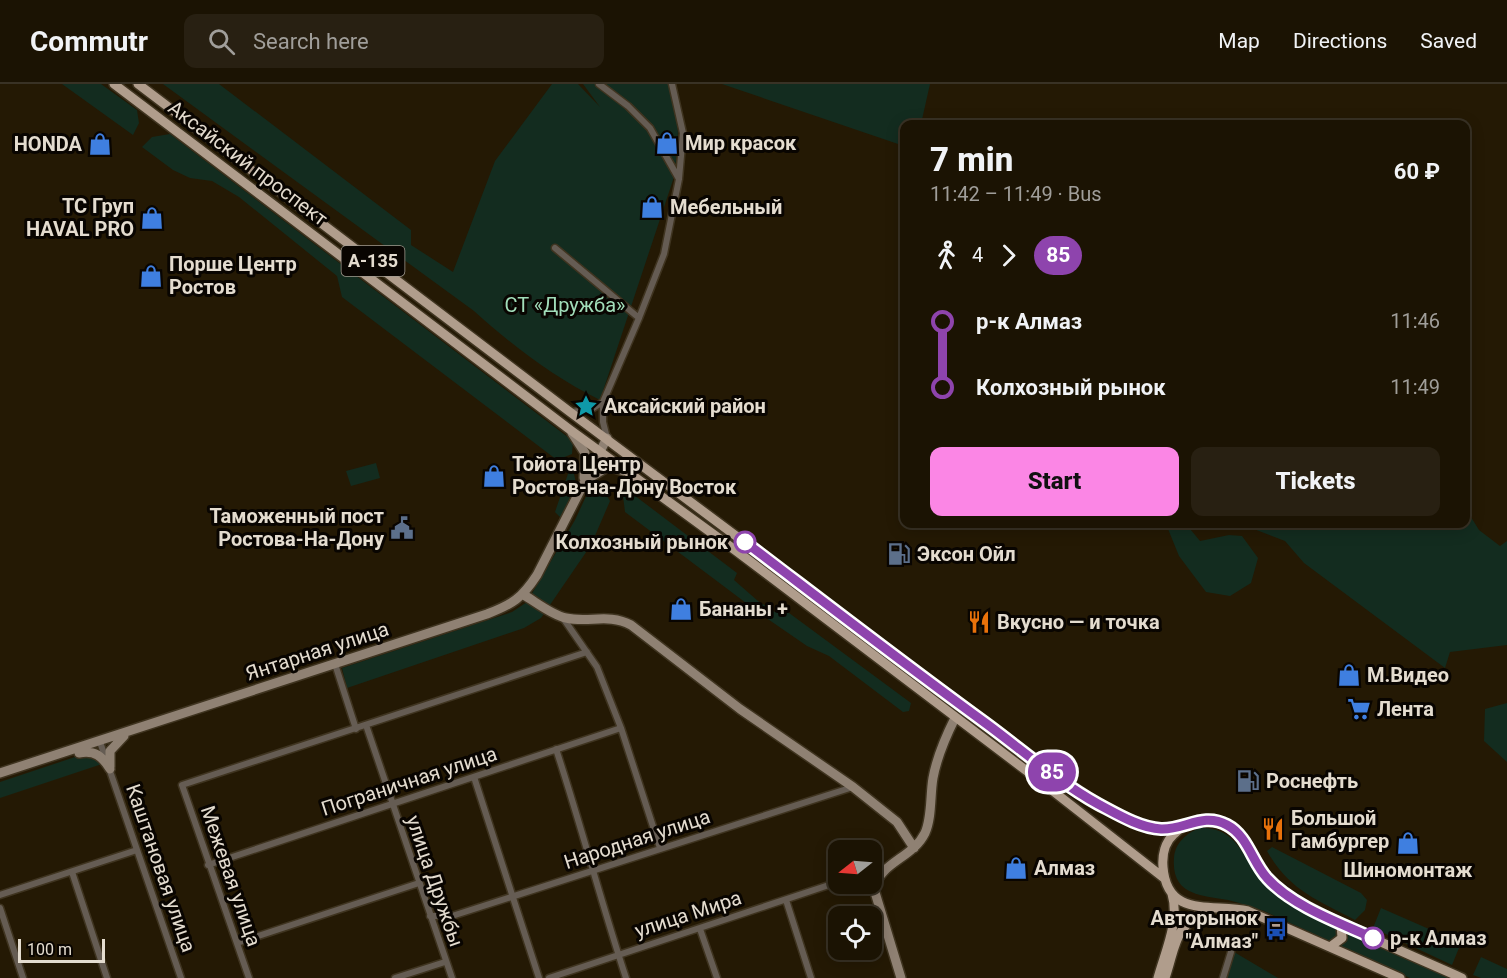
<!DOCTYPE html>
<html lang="en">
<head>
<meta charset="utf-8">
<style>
	:root { --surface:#1b1303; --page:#282012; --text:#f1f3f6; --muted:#a09e9a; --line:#393225; --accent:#fb86e5 }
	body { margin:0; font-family:Roboto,sans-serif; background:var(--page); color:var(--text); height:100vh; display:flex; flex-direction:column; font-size:22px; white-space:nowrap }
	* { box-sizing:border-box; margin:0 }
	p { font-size:20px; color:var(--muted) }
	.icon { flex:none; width:33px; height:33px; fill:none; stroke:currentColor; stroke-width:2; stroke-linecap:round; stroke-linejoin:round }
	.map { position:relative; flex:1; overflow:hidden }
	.sheet { position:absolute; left:900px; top:36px; width:570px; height:408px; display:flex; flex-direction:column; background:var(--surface); border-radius:12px; box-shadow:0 3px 15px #0003,0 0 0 2px var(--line) }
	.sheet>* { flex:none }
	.badge { padding:0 12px; border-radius:20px; font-size:21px; line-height:39px }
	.needle { width:39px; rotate:253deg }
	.controls { position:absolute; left:828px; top:756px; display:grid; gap:12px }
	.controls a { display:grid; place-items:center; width:54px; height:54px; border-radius:12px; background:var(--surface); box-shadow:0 3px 15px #0003,0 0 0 2px var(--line); font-size:30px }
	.scale { position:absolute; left:18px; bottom:15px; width:87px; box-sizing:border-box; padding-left:6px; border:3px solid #e4dccf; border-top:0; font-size:16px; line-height:21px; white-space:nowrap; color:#e4dccf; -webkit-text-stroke:4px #090501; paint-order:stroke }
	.map>.badge { position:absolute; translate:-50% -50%; box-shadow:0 0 0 3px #fff }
	.legs { display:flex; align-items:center; gap:9px; height:66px; padding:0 30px; font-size:20px }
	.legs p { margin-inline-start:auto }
	.headline { display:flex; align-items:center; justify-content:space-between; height:102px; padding:0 30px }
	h1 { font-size:33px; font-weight:800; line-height:45px }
	.cta { display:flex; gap:12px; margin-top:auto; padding:12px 30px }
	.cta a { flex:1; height:69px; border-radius:12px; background:var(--accent); color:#111; font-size:24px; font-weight:800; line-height:69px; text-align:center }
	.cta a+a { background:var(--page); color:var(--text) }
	ul { padding:0 30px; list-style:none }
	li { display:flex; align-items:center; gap:21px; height:66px; font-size:22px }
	li i { display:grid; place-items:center; width:9px; height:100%; margin:0 8px; background:currentColor }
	li i::after { content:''; width:15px; height:15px; margin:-8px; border:4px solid; border-radius:50%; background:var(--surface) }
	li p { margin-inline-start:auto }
	li:first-child i { background:linear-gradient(#0000 50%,currentColor 0) }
	li:last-child i { background:linear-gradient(currentColor 50%,#0000 0) }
	header { display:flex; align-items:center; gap:36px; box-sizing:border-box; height:84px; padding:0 30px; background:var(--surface); border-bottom:2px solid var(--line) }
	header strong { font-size:28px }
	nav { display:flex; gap:33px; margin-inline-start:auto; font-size:21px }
	.search { width:420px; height:54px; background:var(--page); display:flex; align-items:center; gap:15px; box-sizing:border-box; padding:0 21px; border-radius:12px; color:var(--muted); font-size:22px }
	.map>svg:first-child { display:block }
	.green { fill:#132c1f }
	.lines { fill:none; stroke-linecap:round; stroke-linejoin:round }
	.street-casing { stroke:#3f3420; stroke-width:9 }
	.secondary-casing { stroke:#3f3420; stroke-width:12 }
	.primary-casing { stroke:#3f3420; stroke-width:12 }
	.street { stroke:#655c53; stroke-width:6 }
	.secondary { stroke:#8f8173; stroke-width:9 }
	.primary { stroke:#b09d8c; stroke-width:9 }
	.line-1-casing { stroke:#fff; stroke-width:14 }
	.line-1 { stroke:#8e44ad; stroke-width:9 }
	.stop-1-dot { fill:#fff; stroke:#8e44ad; stroke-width:3 }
	.labels { text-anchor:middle; stroke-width:6; stroke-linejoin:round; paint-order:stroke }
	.shield { fill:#090501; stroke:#a29c91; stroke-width:1.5 }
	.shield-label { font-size:18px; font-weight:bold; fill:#e4dccf }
	.poi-label { font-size:20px; font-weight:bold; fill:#e4dccf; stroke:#090501; text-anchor:start }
	.street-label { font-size:20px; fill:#e4dccf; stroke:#090501 }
	.park-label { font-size:20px; fill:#a1ddb9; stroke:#090501 }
	.stop-label { font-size:20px; font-weight:bold; fill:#e4dccf; stroke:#090501; text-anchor:end }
</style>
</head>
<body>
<header>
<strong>Commutr</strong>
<div class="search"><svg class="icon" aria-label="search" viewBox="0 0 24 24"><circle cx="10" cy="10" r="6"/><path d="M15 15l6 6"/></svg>Search here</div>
<nav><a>Map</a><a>Directions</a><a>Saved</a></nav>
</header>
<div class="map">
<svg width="1507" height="894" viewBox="0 0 1507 894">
	<rect width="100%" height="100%" fill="#241904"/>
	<path class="green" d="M 62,0 L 101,0 L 137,26 L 139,39 L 133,51 Z
		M 163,0 L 219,0 L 411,146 L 411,161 L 453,188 L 495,77 L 552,0 L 578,0 L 600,23 L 583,0 L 672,0 L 678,48 L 675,90 L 600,316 C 553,293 513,262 474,227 Z
		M 722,0 L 930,0 L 921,40 L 904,40 L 904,62 Z
		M 170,50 L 573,357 L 572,370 L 557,376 L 342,213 L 337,192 L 239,113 L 212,97 L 190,94 L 173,86 L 142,63 L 152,53 Z
		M 572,378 L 576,381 L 574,390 L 576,399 L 561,434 L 555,428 Z
		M 376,379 L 380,394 L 351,402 L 346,387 Z
		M 599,399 L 610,417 L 591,461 L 541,534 L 524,544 L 347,604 L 342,584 L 512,528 L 527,518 L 575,436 L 588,408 Z
		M 630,408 L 737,489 L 734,496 L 758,517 L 775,528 L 781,523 L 911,619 L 909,627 L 903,628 L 829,572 L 807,562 L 762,531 L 625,428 L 623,412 Z
		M 1466,425 L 1479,446 L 1500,462 L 1507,457 L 1507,561 L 1450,568 L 1445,584 L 1304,479 L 1285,457 L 1241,440 L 1466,440 Z
		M 1166,440 L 1186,440 L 1200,457 L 1229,451 L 1242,452 L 1258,474 L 1251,499 L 1230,512 L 1206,508 L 1179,472 Z
		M 1507,619 L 1507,678 L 1484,657 L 1485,625 Z
		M 96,666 L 102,680 L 0,714 L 0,698 Z
		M 1199,744 C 1243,742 1243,783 1273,809 C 1295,827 1324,838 1350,850 C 1384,864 1417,879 1451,894 L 1410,894 L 1264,827 C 1252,823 1241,819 1228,816 C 1202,811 1171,812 1174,774 C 1175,759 1186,750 1199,744 Z
		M 1272,763 L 1361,809 L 1367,816 L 1365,826 L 1355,836 C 1316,815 1290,807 1267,767 Z
		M 1381,824 L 1461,859 L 1452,881 L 1373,844 Z
		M 1229,865 L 1278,894 L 1221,894 Z
		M 1481,873 L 1507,885 L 1507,894 L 1481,894 L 1473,891 Z"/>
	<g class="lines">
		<g class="street-casing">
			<path id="street" d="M 599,0 L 628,22 L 650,44 L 679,95
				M 555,164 L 639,234
				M 570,328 L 590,326 L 603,318
				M 607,354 L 603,338 L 603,318 L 639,234 L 664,170 L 679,95 L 683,49 L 672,0
				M 563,534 L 597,583 L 621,644 L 660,764
				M 335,580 L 356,645
				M 366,641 L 452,894
				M 100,658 L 181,894
				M 556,665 C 581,741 601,818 626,894
				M 474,693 L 539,894
				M 208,781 L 621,644
				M 72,788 L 107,894
				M 0,811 L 137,766
				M 786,816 L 811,894
				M 0,824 L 23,894
				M 430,832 L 452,832 L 853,703
				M 700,845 L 717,894
				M 237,859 L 419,799
				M 249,894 L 182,701 L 587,568
				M 395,894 L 445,878
				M 549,894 L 838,798
				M 1223,894 L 1231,868"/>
		</g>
		<g class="secondary-casing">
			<path id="secondary" d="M 572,349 L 585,369 L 584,394
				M 591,393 L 609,382 L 624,387
				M 524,511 C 536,518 552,531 566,534 C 589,539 609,529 631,541 L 740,625 L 853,703 L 897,738 L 914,764
				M 79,669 C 95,666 102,672 110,685
				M 110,683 L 110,667 L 124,652
				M 0,689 L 487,530 C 513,520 522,514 537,491 L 607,354
				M 901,894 L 874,805 C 880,778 913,774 925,749 C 932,734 930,711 933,694 C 937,672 945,654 955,634"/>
		</g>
		<g class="primary-casing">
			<path id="primary" d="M 114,0 L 569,345 L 735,466 L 1044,700 L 1164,794
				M 138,0 L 570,328 L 1052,688 C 1079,707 1128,743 1161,745 C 1167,745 1174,744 1180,743
				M 1330,863 L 1342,854 L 1341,840
				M 1158,894 C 1165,868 1180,837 1172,810
				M 1165,894 C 1177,858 1173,843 1210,825
				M 1400,894 L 1248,827 C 1213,819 1167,835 1163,783 C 1162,771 1165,758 1174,750 C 1188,736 1210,730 1228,741 C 1252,756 1257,791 1285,810 C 1296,818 1310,823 1322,830 C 1367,853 1415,873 1462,894"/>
		</g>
		<use href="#street" class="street"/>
		<use href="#secondary" class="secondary"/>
		<use href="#primary" class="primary"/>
	</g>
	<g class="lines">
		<g class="line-1-casing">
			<path id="line-1" d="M 745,458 C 824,518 903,579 984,638 C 1021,665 1058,698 1098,720 C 1117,730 1140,744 1161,745 C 1185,746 1203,728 1227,741 C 1248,752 1252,778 1267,794 C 1292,822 1340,839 1373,854"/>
		</g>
		<use href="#line-1" class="line-1"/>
	</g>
	<defs>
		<g id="shop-bare" transform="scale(1.8)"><path d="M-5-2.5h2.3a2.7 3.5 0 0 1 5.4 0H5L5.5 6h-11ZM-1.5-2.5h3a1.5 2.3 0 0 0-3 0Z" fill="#3f7fe0" stroke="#090501" stroke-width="2.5" paint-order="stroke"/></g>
		<g id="sight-bare" transform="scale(1.8)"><path d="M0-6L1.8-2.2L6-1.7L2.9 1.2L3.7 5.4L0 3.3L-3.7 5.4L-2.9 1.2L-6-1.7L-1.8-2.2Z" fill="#0f9aa8" stroke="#090501" stroke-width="2.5" paint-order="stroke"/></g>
		<g id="civic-bare" transform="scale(1.8)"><path d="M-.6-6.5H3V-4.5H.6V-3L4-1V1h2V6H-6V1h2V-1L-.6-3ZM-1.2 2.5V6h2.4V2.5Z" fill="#5c6f8a" stroke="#090501" stroke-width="2.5" paint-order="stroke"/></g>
		<g id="fuel-bare" transform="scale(1.8)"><path d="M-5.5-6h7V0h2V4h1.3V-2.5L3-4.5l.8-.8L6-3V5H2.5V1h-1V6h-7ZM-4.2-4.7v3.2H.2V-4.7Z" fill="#5c6f8a" stroke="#090501" stroke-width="2.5" paint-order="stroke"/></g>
		<g id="restaurant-bare" transform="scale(1.8)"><path d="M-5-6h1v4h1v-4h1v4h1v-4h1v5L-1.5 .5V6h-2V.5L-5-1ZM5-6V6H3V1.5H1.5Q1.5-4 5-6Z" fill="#e8710a" stroke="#090501" stroke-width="2.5" paint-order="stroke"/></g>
		<g id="supermarket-bare" transform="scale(1.8)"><path d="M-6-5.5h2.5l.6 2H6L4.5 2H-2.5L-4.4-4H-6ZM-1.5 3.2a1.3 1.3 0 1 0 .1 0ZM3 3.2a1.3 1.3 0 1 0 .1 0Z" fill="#3f7fe0" stroke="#090501" stroke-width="2.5" paint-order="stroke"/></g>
		<g id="bus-bare" transform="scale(1.8)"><path d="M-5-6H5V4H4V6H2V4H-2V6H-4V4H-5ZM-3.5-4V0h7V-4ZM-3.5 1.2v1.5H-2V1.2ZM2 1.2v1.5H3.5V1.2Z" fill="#1a4fb4" stroke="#090501" stroke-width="2.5" paint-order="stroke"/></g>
	</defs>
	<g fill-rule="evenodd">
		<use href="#shop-bare" x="667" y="59"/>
		<use href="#shop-bare" x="100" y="60"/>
		<use href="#shop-bare" x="652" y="123"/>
		<use href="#shop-bare" x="152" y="134"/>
		<use href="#shop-bare" x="151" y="192"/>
		<use href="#sight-bare" x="586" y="322"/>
		<use href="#shop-bare" x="494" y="392"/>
		<use href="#civic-bare" x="402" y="444"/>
		<use href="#fuel-bare" x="899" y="470"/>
		<use href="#shop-bare" x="681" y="525"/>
		<use href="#restaurant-bare" x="979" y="538"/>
		<use href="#shop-bare" x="1349" y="591"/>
		<use href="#supermarket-bare" x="1359" y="625"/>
		<use href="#fuel-bare" x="1248" y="697"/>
		<use href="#restaurant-bare" x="1273" y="745"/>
		<use href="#shop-bare" x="1408" y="759"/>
		<use href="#shop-bare" x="1016" y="784"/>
		<use href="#bus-bare" x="1276" y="845"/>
	</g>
	<g class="stop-1-dot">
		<circle cx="745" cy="458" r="10"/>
		<circle cx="1373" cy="854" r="10"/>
	</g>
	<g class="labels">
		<rect class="shield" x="341.5" y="162" width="63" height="30" rx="4.5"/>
		<g class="shield-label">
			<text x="373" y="183">А-135</text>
		</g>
		<g class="poi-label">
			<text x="685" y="66">Мир красок</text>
			<text x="82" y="67" text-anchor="end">HONDA</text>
			<text x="134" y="129" text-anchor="end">ТС Груп<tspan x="134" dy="23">HAVAL PRO</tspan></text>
			<text x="670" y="130">Мебельный</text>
			<text x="169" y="187">Порше Центр<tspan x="169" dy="23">Ростов</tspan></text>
			<text x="604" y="329">Аксайский район</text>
			<text x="512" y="387">Тойота Центр<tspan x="512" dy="23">Ростов-на-Дону Восток</tspan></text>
			<text x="384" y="439" text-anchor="end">Таможенный пост<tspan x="384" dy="23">Ростова-На-Дону</tspan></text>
			<text x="917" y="477">Эксон Ойл</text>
			<text x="699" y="532">Бананы +</text>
			<text x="997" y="545">Вкусно — и точка</text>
			<text x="1367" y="598">М.Видео</text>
			<text x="1377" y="632">Лента</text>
			<text x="1266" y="704">Роснефть</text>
			<text x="1291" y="741">Большой<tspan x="1291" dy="23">Гамбургер</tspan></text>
			<text x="1034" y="791">Алмаз</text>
			<text x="1408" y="793" text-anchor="middle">Шиномонтаж</text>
			<text x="1258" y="841" text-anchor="end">Авторынок<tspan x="1258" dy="23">"Алмаз"</tspan></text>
		</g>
		<g class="street-label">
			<text transform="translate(248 79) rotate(37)" y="7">Аксайский проспект</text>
			<text transform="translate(317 567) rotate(-18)" y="7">Янтарная улица</text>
			<text transform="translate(409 697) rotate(-18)" y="7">Пограничная улица</text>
			<text transform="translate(637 755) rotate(-18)" y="7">Народная улица</text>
			<text transform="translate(161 784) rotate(71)" y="7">Каштановая улица</text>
			<text transform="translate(231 792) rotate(71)" y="7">Межевая улица</text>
			<text transform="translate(435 797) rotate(71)" y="7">улица Дружбы</text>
			<text transform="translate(688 830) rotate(-18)" y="7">улица Мира</text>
		</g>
		<g class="park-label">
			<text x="565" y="228">СТ «Дружба»</text>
		</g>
		<g class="stop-label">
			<text x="728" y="465">Колхозный рынок</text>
			<text x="1390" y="861" text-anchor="start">р-к Алмаз</text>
		</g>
	</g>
</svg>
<div class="controls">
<a><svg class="needle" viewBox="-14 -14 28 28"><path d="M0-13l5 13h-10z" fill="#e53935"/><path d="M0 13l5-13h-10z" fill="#a09e9a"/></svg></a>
<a><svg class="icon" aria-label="locate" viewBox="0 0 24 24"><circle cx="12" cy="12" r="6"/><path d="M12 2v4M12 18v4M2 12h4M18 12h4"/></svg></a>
</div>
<div class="scale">100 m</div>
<b class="badge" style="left:1052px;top:688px;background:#8e44ad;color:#fff">85</b>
<section class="sheet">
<div class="headline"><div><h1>7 min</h1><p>11:42 – 11:49 · Bus</p></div><b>60 ₽</b></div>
<div class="legs"><svg class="icon" aria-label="walk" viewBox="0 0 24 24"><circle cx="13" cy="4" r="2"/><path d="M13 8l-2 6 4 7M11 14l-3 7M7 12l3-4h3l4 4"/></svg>4<svg class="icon" aria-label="forward" viewBox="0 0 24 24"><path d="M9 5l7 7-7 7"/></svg><b class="badge" style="background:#8e44ad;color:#fff">85</b></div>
<ul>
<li><i style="color:#8e44ad"></i><b>р-к Алмаз</b><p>11:46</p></li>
<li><i style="color:#8e44ad"></i><b>Колхозный рынок</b><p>11:49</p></li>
</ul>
<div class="cta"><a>Start</a><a>Tickets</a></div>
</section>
</div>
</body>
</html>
